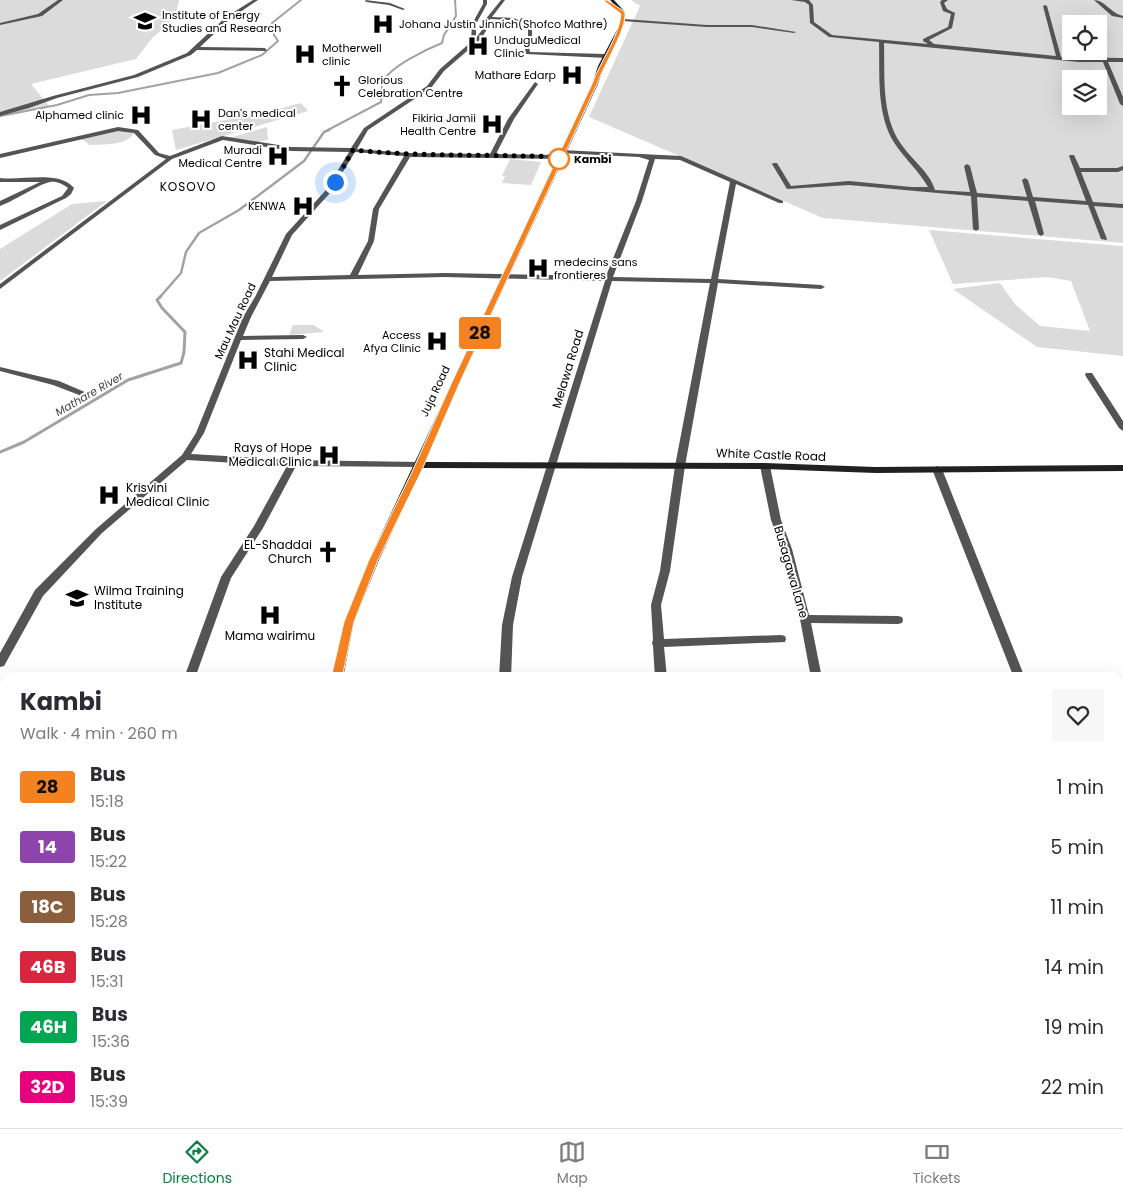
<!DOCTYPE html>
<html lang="en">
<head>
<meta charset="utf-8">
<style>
	:root { --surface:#fff; --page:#f7f7f7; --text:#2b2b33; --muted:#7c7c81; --line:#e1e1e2; --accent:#0b8043 }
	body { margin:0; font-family:Poppins,sans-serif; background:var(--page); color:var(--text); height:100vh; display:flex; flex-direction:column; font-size:19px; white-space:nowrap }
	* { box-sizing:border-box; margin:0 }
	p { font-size:16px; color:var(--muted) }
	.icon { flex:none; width:28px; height:28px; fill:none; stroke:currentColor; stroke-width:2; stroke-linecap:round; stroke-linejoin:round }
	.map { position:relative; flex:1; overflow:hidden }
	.sheet { position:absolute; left:0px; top:672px; width:1124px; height:456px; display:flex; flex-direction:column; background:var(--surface); border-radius:15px 15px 0 0; box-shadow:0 5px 20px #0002 }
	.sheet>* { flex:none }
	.badge { padding:0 10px; border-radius:4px; font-size:18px; line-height:32px }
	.fabs { position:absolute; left:1062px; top:15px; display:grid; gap:10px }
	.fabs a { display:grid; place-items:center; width:45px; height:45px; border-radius:0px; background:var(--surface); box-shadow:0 5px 20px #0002; font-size:25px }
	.you { position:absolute; width:25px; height:25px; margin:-12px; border:4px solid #fff; border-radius:50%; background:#1a73e8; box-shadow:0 0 0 8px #1a73e833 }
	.map>.badge { position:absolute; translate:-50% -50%; box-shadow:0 0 0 2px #fff }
	.round { display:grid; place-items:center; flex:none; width:52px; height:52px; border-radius:0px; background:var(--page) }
	.summary { display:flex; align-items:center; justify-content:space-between; height:85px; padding:0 20px }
	h1 { font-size:24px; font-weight:700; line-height:38px }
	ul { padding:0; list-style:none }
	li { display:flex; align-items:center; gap:15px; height:60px; padding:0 20px }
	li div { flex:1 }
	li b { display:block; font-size:19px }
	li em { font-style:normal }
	li .badge { min-width:55px; font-weight:700; text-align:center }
	.dock { display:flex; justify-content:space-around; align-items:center; height:70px; border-top:1px solid var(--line); background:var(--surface); font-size:14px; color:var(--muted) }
	.dock a { display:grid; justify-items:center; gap:2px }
	.dock .active { color:var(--accent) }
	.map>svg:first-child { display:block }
	.green { fill:#dbdbdb; fill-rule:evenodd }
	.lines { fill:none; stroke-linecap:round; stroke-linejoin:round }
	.stream-far2 { stroke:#a2a2a2; stroke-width:2 }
	.stream-far1 { stroke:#a2a2a2; stroke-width:2.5 }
	.stream { stroke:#a2a2a2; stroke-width:3 }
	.street { fill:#545454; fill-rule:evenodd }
	.secondary { fill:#212121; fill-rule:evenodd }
	.line { fill:#f58220; stroke:#fff }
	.walk { stroke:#000; stroke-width:5; stroke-dasharray:0 9 }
	.stop-dot { fill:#fff; stroke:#f58220; stroke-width:2.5 }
	.labels { text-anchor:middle; stroke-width:4; stroke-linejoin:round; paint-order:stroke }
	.far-poi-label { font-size:11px; fill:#000; stroke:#fff; text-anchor:start }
	.far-stop-label { font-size:11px; font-weight:bold; fill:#000; stroke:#fff; text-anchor:start }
	.far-street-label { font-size:11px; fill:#000; stroke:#fff }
	.far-water-label { font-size:11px; font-style:italic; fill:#434343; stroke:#fff }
	.far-quarter-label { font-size:12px; letter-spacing:1px; fill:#000; stroke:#fff }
	.poi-label { font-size:12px; fill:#000; stroke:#fff; text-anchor:start }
	.street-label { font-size:12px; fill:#000; stroke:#fff }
</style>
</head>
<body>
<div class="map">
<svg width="1123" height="1128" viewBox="0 0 1123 1128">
	<rect width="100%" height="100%" fill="#fff"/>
	<path class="green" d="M 0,0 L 179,0 L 177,9 L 168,25 L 153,37 L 136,59 L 31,84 L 50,107 L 0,117 Z
		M 631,0 L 1123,0 L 1123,243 L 823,218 L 589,117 L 640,6 ZM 1071,24 L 1099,24 L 1099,51 L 1071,51 ZM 1071,79 L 1099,79 L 1099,106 L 1071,106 Z
		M 301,103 L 308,111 L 176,150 L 172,130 L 263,113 Z
		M 267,127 L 268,140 L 250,143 L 229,138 Z
		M 115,130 L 134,132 C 129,146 103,144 90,145 L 80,138 Z
		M 510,159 L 541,162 L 531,185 L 502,183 L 505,176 L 502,176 Z
		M 107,201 L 0,281 L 0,249 L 72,204 Z
		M 929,230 L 1123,246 L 1123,356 L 1037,347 L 953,289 L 1000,283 L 1015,304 L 1040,326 L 1090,331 L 1071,281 L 1047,277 L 953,284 Z
		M 293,325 L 314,325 L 324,332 L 289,335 Z"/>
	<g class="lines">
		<path class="stream-far2" d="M 0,116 L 57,105 L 89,95 L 118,93 L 218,73 L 262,55 L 278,41 L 274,35 L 272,23 L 301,0
			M 326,131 L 381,102 C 382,96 381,88 383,82 C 389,67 427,49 442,43 L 444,35 L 456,16 L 455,0"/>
		<path class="stream-far1" d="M 160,297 L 181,273 L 186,252 L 199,233 L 239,210 L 304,161 L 324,132 L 329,130"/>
		<path class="stream" d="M 0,452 L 24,442 L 128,380 L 181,363 L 184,352 L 185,332 L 162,308 L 157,300 L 161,296"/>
		<path class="street" d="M 58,0 L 63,0 L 42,16 L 0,25 L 0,23 L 38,14 Z
			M 253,0 L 258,0 L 230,19 L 200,47 L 265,48 L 267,51 L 197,50 L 191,55 L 138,77 L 57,98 L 29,108 L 0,116 L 0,112 L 53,96 L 134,75 L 187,53 L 226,17 Z
			M 365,0 L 390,3 L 405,9 L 403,10 L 389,5 L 366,2 Z
			M 483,0 L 487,0 L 487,4 L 476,24 L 476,38 L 485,26 L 485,20 L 501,0 L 505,0 L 492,17 L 514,18 L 532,27 L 532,36 L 528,43 L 530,52 L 606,54 L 609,56 L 606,58 L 526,54 L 524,43 L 528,36 L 528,29 L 511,20 L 490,19 L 489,26 L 481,39 L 444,71 L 431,88 L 368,130 L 357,149 L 408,153 L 490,154 L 508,119 L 535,82 L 538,84 L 514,119 L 496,154 L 560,155 L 563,157 L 560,159 L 410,157 L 379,209 L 374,241 L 358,275 L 445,273 L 606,276 L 636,201 L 649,160 L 639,157 L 560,153 L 559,152 L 562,150 L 681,156 L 783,201 L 783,203 L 779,203 L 736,184 L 718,279 L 821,285 L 825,287 L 821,289 L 718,283 L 685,466 L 670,571 L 661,605 L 664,639 L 781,635 L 785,636 L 786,639 L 785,642 L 664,647 L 667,678 L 655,678 L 653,646 L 652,643 L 653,640 L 651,605 L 660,571 L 675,466 L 710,283 L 612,281 L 522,577 L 513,625 L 511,678 L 499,678 L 502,625 L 512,577 L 605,281 L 445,277 L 270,281 L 251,317 L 243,336 L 303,335 L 307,337 L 303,339 L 241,340 L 204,433 L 191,454 L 293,460 L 419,462 L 424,465 L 422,467 L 296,466 L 263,528 L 231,578 L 195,678 L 184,678 L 221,577 L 254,526 L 287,466 L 187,460 L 102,533 L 43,596 L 4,666 L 0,667 L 0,653 L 35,590 L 96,529 L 182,455 L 196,433 L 243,317 L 255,297 L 286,234 L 325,191 L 349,152 L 291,151 L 223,140 L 172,159 L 0,289 L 0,284 L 166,159 L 155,155 L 134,133 L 118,131 L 0,158 L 0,154 L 118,127 L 138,130 L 159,153 L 170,156 L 222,136 L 291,147 L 351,148 L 364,128 L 427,86 L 440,69 L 471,42 L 472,24 L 483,4 ZM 355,152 L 404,156 L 373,209 L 368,241 L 350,275 L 272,277 L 292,235 L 330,193 ZM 655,159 L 680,160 L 730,182 L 711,279 L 613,277 L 642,201 Z
			M 791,0 L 809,0 L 813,5 L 814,22 L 832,35 L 928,44 L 923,41 L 923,39 L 948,27 L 951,14 L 943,11 L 940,2 L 942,0 L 948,0 L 944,3 L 947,9 L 955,13 L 952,28 L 929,40 L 934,44 L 1056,56 L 1043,6 L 1045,5 L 1047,6 L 1061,57 L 1123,58 L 1123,62 L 1108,62 L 1123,97 L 1123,106 L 1120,104 L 1103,62 L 1079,62 L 884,43 C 885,76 881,115 901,144 C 911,159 930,172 935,190 L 970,192 L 964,166 L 967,164 L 970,166 L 977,193 L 1027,197 L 1022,180 L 1025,178 L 1028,180 L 1033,197 L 1086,201 L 1069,156 L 1070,155 L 1074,155 L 1080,168 L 1117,168 L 1123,166 L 1123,170 L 1118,172 L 1081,172 L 1093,202 L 1123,204 L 1123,208 L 1094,206 L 1107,239 L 1106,240 L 1101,239 L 1088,205 L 1035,201 L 1044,234 L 1041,236 L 1038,234 L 1028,201 L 977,197 L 979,229 L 976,231 L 973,229 L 971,196 L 849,185 L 787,189 L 772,164 L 773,163 L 777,163 L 791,186 L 849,181 L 911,187 L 928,187 C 919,171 905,159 895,144 C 876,115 880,76 879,42 L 829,37 L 810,23 L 809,5 L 805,2 Z
			M 1094,0 C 1104,0 1111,13 1123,16 L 1123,18 L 1112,16 Z
			M 624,19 L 707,25 L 752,25 L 796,32 L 794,33 L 752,27 L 707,27 L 622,21 Z
			M 0,178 C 22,181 59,170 74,188 L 71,194 L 66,198 L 0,230 L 0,225 L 62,196 L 68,188 C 63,184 56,181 50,182 C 41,183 12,202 0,206 L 0,201 L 40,182 L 0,182 Z
			M 0,367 L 59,381 L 94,396 L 93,398 L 87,398 L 53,385 L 0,371 Z
			M 1086,373 L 1092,373 L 1123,421 L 1123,431 L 1119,428 L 1085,375 Z
			M 765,463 L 770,466 L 781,520 L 792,549 L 809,615 L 898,616 L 902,617 L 903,620 L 902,623 L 898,624 L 811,623 L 822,678 L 811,678 L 800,619 L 782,549 L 771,520 L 760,466 Z
			M 937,466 L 942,469 L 1025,678 L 1014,678 L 932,469 Z
			M 5,798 L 5,810 L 0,811 L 0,799 Z
			M 466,1124 L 482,1124 L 482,1128 L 466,1128 Z
			M 682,1124 L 698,1124 L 698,1128 L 682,1128 Z
			M 903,1124 L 919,1124 L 920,1128 L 904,1128 Z
			M 1096,1124 L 1112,1124 L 1113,1128 L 1097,1128 Z"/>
		<path class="secondary" d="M 610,0 L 614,0 L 625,12 L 624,24 L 604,66 L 598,84 L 460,382 L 425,462 L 765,463 L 876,467 L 1123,465 L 1123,471 L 876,473 L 765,469 L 422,468 L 379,560 L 354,622 L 343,678 L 332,678 L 344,622 L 369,560 L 592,84 L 598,66 L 620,24 L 621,12 Z
			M 1119,839 L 1123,839 L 1123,851 L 1119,851 Z
			M 242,1124 L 258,1124 L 257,1128 L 241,1128 Z"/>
	</g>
	<path class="line" d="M 603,0 L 607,0 L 625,12 C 627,29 604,65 597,84 L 460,382 L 421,472 L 378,560 L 354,622 L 342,678 L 340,681 L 333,681 L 331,678 L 344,622 L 369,560 L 412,472 L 452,382 L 592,84 C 600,62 619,37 621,14 Z"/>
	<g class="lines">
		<path class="walk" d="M 335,182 L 353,150 C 422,157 491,154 560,157 L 559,159"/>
	</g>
	<defs>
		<g id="university-bare" transform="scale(1.725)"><path d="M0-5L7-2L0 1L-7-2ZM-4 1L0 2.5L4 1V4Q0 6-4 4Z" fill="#000" stroke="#fff" stroke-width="2.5" paint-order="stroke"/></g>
		<g id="hospital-bare" transform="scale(1.725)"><path d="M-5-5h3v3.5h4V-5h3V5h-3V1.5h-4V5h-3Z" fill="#000" stroke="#fff" stroke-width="2.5" paint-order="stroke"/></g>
		<g id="church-bare" transform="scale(1.725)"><path d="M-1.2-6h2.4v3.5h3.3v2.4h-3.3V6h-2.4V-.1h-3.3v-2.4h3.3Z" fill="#000" stroke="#fff" stroke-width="2.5" paint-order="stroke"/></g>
	</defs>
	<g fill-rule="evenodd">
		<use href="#university-bare" x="145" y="21"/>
		<use href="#hospital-bare" x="383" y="24"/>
		<use href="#hospital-bare" x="478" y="46"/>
		<use href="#hospital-bare" x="305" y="54"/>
		<use href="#hospital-bare" x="572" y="75"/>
		<use href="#church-bare" x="342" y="86"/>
		<use href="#hospital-bare" x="141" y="115"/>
		<use href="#hospital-bare" x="201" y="119"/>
		<use href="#hospital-bare" x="492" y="124"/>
		<use href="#hospital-bare" x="278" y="156"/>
		<use href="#hospital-bare" x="303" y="206"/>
		<use href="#hospital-bare" x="538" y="268"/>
		<use href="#hospital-bare" x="437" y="341"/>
		<use href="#hospital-bare" x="248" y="360"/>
		<use href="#hospital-bare" x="329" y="455"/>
		<use href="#hospital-bare" x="109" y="495"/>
		<use href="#church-bare" x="328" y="552"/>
		<use href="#university-bare" x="77" y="598"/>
		<use href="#hospital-bare" x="270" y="615"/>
	</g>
	<circle class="stop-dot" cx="559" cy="159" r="10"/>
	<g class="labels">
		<g class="far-poi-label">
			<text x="162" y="19">Institute of Energy<tspan x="162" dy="13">Studies and Research</tspan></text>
			<text x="399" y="28">Johana Justin Jinnich(Shofco Mathre)</text>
			<text x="494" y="44">UnduguMedical<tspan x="494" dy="13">Clinic</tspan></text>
			<text x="322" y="52">Motherwell<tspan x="322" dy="13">clinic</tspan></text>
			<text x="556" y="79" text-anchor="end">Mathare Edarp</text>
			<text x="358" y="84">Glorious<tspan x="358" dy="13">Celebration Centre</tspan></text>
			<text x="218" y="117">Dan's medical<tspan x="218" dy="13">center</tspan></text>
			<text x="124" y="119" text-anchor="end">Alphamed clinic</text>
			<text x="476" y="122" text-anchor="end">Fikiria Jamii<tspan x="476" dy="13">Health Centre</tspan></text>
			<text x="262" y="154" text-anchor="end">Muradi<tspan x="262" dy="13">Medical Centre</tspan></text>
			<text x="286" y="210" text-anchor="end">KENWA</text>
			<text x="554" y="266">medecins sans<tspan x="554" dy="13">frontieres</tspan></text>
			<text x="421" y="339" text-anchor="end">Access<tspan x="421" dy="13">Afya Clinic</tspan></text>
		</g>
		<g class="far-stop-label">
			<text x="574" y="163">Kambi</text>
		</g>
		<g class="far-street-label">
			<text transform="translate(235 321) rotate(-65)" y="4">Mau Mau Road</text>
			<text transform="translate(435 391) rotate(-65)" y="4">Juja Road</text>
		</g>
		<g class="far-water-label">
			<text transform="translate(89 394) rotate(-30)" y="4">Mathare River</text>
		</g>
		<g class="far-quarter-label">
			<text x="188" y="191">KOSOVO</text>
		</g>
		<g class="poi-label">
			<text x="264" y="357">Stahi Medical<tspan x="264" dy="14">Clinic</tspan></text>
			<text x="312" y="452" text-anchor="end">Rays of Hope<tspan x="312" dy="14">Medical Clinic</tspan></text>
			<text x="126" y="492">Krisvini<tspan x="126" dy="14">Medical Clinic</tspan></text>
			<text x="312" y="549" text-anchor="end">EL-Shaddai<tspan x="312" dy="14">Church</tspan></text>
			<text x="94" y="595">Wilma Training<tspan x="94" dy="14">Institute</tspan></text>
			<text x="270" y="640" text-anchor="middle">Mama wairimu</text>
		</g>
		<g class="street-label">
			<text transform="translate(568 369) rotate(-73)" y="4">Melawa Road</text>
			<text transform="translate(771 455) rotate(2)" y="4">White Castle Road</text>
			<text transform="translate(791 572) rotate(74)" y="4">Busagawa Lane</text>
		</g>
	</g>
</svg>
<div class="fabs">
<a><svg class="icon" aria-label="locate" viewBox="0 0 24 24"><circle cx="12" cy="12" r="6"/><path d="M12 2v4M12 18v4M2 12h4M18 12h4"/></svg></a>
<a><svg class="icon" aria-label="layers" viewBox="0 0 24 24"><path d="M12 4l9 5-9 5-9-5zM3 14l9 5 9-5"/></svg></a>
</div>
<div class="you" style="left:335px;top:182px"></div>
<b class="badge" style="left:480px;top:333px;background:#f58220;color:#111">28</b>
<section class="sheet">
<div class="summary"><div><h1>Kambi</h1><p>Walk · 4 min · 260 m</p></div><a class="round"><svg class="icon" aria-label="heart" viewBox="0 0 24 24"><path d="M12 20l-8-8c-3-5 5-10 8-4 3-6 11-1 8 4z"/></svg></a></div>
<ul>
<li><span class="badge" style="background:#f58220;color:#111">28</span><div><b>Bus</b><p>15:18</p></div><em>1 min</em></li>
<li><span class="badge" style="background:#8e44ad;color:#fff">14</span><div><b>Bus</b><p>15:22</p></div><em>5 min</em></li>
<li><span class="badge" style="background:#8b5e3c;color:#fff">18C</span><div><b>Bus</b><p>15:28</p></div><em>11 min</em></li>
<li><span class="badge" style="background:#d7263d;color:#fff">46B</span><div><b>Bus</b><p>15:31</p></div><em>14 min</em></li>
<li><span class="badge" style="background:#00a651;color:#fff">46H</span><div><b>Bus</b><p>15:36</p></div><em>19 min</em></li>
<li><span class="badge" style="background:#e6007e;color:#fff">32D</span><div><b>Bus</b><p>15:39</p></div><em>22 min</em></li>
</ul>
</section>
</div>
<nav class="dock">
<a class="active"><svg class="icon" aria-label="directions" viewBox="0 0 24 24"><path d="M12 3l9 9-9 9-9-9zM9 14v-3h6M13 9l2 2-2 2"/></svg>Directions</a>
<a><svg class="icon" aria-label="map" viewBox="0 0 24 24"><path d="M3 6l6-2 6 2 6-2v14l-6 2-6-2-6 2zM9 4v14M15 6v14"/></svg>Map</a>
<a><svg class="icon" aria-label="tickets" viewBox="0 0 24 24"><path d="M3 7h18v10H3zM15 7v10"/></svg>Tickets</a>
</nav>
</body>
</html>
